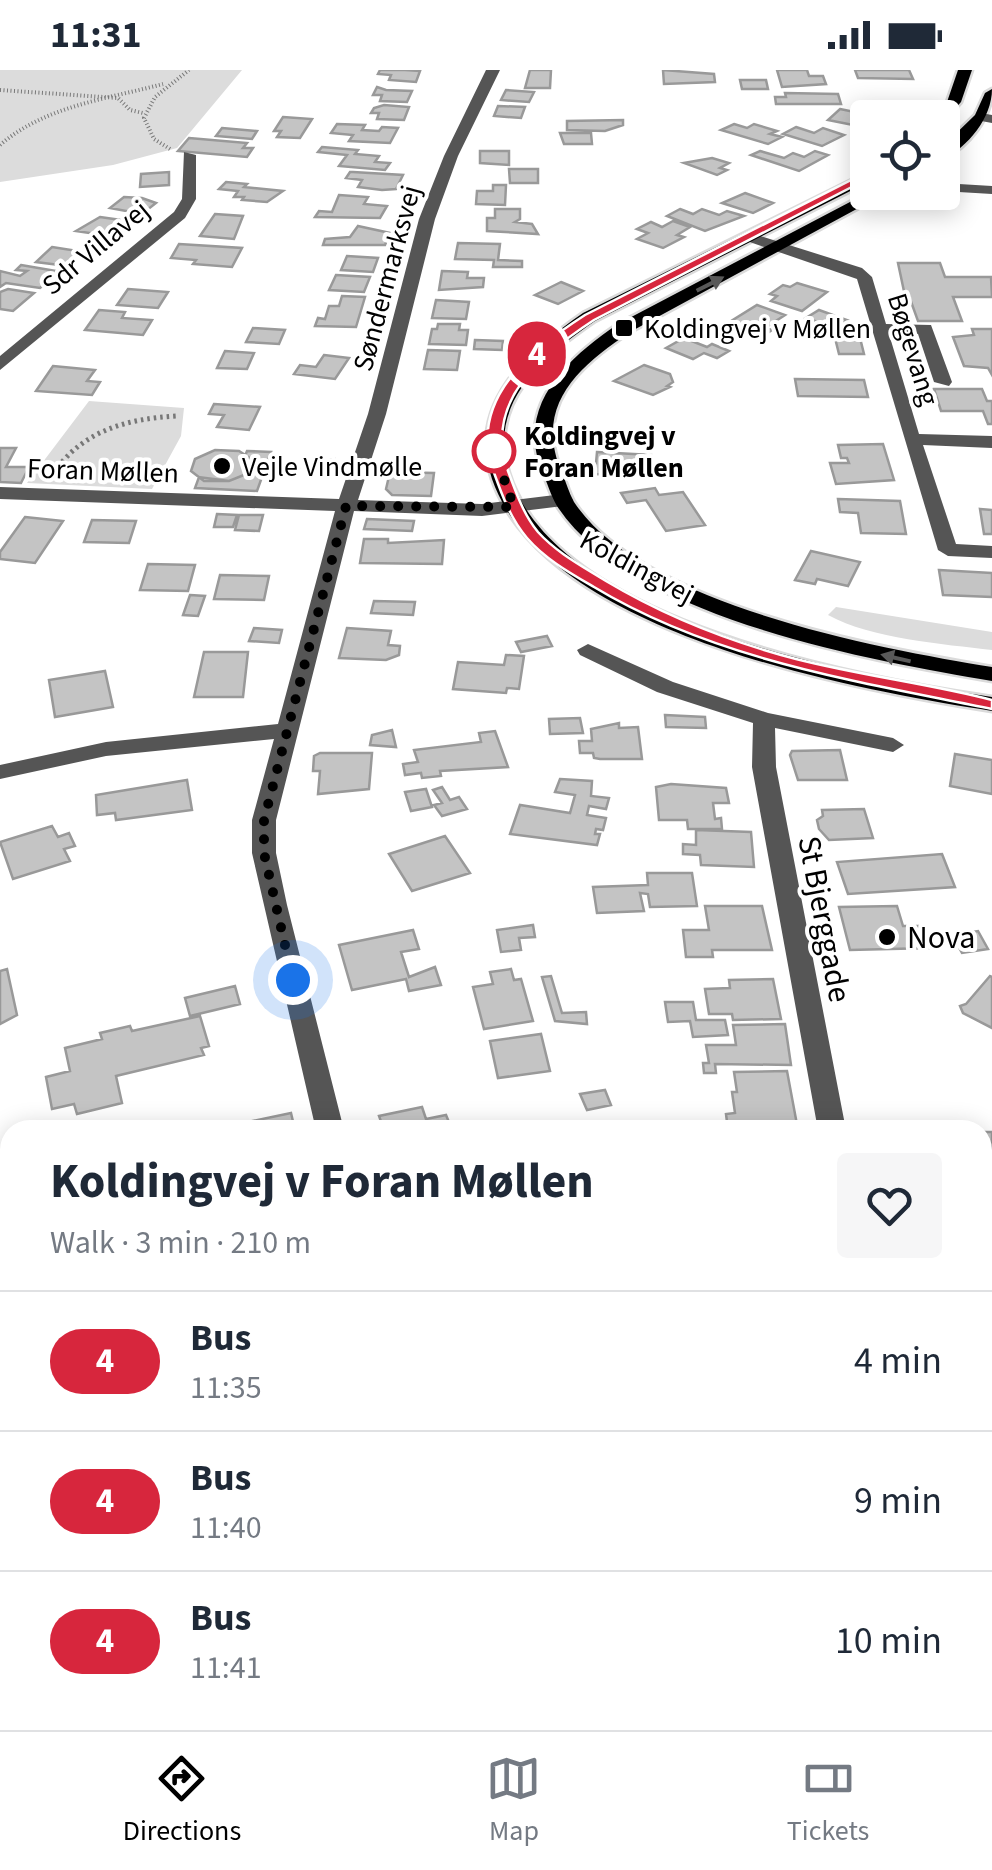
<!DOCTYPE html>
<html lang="en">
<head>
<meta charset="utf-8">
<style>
	:root { --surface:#fff; --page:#f6f6f7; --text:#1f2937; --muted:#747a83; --line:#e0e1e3; --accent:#000 }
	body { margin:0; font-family:"Source Sans 3",sans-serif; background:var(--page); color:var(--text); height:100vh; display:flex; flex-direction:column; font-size:38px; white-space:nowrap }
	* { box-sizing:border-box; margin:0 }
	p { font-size:32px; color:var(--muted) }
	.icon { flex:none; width:55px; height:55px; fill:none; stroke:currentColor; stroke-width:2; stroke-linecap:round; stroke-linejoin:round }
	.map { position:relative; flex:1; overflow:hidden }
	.panel { position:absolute; left:0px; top:1050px; width:992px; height:610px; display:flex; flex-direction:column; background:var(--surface); border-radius:30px 30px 0 0; box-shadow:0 5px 25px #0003 }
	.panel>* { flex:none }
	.badge { padding:0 20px; border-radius:32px; font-size:35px; line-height:65px }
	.fabs { position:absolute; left:850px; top:30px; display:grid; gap:20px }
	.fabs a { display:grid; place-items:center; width:110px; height:110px; border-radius:10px; background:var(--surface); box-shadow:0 5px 25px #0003; font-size:50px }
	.you { position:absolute; width:50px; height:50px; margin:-25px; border:8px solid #fff; border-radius:50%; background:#1a73e8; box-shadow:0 0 0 15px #1a73e833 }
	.map>.badge { position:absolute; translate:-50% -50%; box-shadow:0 0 0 5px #fff }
	.round { display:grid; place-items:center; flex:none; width:105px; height:105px; border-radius:10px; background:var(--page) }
	.overview { display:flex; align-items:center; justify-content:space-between; height:170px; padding:0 50px }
	h1 { font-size:48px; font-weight:700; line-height:75px }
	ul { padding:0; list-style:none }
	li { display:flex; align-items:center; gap:30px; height:140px; padding:0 50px; border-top:2px solid var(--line) }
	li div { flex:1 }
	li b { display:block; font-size:38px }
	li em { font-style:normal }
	li .badge { min-width:110px; font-weight:700; text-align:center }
	.status { display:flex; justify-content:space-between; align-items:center; height:70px; padding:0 50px; background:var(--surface); direction:ltr }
	.status svg { height:28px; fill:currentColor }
	.tabs { display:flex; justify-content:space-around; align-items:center; height:140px; border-top:2px solid var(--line); background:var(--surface); font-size:28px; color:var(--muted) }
	.tabs a { display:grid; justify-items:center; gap:5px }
	.tabs .active { color:var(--accent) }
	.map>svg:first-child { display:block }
	.green { fill:#dcdcdc }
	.building { fill:#c4c4c4; stroke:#999; stroke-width:2.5 }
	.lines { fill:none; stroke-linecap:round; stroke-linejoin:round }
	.major-casing { stroke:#dbdbdb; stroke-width:5 }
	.path-far1 { stroke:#777; stroke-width:4; stroke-dasharray:1 2.5; stroke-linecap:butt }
	.path { stroke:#777; stroke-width:5; stroke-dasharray:2.5 4; stroke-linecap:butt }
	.minor { fill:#555; fill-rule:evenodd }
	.major { fill:#000; fill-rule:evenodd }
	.oneway { fill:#595959 }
	.line { fill:#d7263d; stroke:#fff; stroke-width:2.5 }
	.walk { stroke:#000; stroke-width:10; stroke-dasharray:0 18 }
	.poi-dot { fill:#000; stroke:#fff; stroke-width:4 }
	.stop-dot { fill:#fff; stroke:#d7263d; stroke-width:5 }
	.labels { text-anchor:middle; stroke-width:8; stroke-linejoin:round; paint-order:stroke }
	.far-street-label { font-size:28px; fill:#000; stroke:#fff }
	.far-poi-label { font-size:28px; fill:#000; stroke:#fff; text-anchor:start }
	.far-stop-label { font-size:28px; font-weight:bold; fill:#000; stroke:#fff; text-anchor:start }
	.street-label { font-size:32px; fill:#000; stroke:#fff }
	.poi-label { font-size:32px; fill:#000; stroke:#fff; text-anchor:start }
</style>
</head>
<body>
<div class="status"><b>11:31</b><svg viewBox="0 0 49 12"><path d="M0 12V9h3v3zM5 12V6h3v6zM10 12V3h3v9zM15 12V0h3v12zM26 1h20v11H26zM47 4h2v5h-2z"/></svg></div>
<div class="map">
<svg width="992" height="1660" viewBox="0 0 992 1660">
	<rect width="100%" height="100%" fill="#fff"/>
	<path class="green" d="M 0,0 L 242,0 L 177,78 L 113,95 L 0,112 Z
		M 89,331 L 184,338 L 181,366 L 152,419 L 27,413 Z
		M 836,537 L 992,562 L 992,580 C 943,574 872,569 828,545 Z"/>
	<path class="building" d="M 380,0 L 405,0 L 420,1 L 416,12 L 389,10 L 391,5 L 378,4 Z
		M 530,0 L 551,0 L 550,18 L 525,18 Z
		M 663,0 L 714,4 L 715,12 L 664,14 Z
		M 777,0 L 807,0 L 809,6 L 823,6 L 826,14 L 782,17 Z
		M 855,0 L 909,0 L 913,9 L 858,8 Z
		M 740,10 L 766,10 L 768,19 L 742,19 Z
		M 377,17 L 386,20 L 412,21 L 407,32 L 380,31 L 382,25 L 373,25 Z
		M 506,20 L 534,22 L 529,32 L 501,30 Z
		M 785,23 L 838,24 L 841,34 L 776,34 L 775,27 L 786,27 Z
		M 384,35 L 409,37 L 404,50 L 377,49 L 379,43 L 371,43 L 374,38 Z
		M 498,36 L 525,37 L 521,48 L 494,46 Z
		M 840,39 L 864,44 L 868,40 L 890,44 L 886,48 L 868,48 L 868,58 L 828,50 Z
		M 283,47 L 312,49 L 300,68 L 277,67 L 281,61 L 274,61 Z
		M 623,50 L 623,55 L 605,61 L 567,60 L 567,51 Z
		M 337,54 L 365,55 L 362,60 L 379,61 L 382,57 L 398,58 L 390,73 L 349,71 L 353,65 L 331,63 Z
		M 734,54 L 747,58 L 754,54 L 777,61 L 770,64 L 782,67 L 768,74 L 721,60 Z
		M 796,57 L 814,63 L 823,58 L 844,65 L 822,76 L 783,64 Z
		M 222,58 L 257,61 L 252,69 L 216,66 Z
		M 560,63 L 591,63 L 592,74 L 564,74 Z
		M 189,68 L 247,73 L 243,78 L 253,78 L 247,87 L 178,81 Z
		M 322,77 L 358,80 L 355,84 L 379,86 L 375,92 L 390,93 L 385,100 L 339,96 L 347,85 L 318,82 Z
		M 480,81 L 509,81 L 509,95 L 480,93 Z
		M 760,81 L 784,88 L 793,83 L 804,87 L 815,81 L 828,85 L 799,101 L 751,85 Z
		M 712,88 L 729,93 L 720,98 L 727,100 L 717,105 L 684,93 Z
		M 509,99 L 538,99 L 538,113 L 510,113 Z
		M 169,102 L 169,115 L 140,117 L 141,104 Z
		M 350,102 L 353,102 L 403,105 L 396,119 L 382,120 L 358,117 L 362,110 L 346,108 Z
		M 226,112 L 247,114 L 244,117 L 283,121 L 267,132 L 242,130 L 244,127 L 234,127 L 238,121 L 219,119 Z
		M 493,115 L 506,115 L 505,135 L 476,134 L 477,121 L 493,121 Z
		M 745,123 L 773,133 L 753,143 L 722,133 Z
		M 339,125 L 368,127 L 364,134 L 387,136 L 380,148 L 315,147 L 319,141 L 332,142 Z
		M 124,127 L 142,128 L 156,133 L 142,144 L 110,138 Z
		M 495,139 L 520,139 L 520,149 L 515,152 L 532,154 L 538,164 L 487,161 L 487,148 L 495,148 Z
		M 680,139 L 693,144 L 702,139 L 719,145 L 727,141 L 744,146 L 705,161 L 667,146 Z
		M 215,144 L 243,146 L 234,169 L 200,166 Z
		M 100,147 L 128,151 L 103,165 L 76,161 Z
		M 673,151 L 690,157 L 677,165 L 684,167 L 663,178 L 637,169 L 648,163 L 637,159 L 651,152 L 662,157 Z
		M 358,156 L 390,163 L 385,175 L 323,175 L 325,169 L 350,167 Z
		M 458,173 L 500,174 L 498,190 L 522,191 L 522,197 L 493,197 L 494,190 L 455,189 Z
		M 179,174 L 242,178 L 232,197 L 193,194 L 196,190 L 171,188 Z
		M 52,177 L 84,182 L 67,196 L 36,192 Z
		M 347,186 L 378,188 L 373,202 L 341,200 Z
		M 898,193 L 940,193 L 945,207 L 991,207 L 992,227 L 953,227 L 962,251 L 918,251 L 909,226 L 905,226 Z
		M 21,195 L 56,201 L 52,204 L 56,205 L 40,218 L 6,213 L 0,217 L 0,201 L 20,206 L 27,201 L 16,200 Z
		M 442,201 L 468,202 L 467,208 L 484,208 L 483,217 L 439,220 Z
		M 336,205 L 370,207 L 364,222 L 329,220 Z
		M 561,212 L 583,221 L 558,234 L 535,225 Z
		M 797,213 L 827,222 L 802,241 L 771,231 L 777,226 L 770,224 L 783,215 L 790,217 Z
		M 8,219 L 34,223 L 13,241 L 0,239 L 0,222 Z
		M 128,219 L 168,222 L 158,238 L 117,235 Z
		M 342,226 L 365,227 L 356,257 L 315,256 L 318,248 L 325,249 L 329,236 L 339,236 Z
		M 436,230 L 469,232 L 466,249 L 432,248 Z
		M 757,235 L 785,245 L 765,258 L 772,260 L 763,266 L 728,253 Z
		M 99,240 L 125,242 L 122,248 L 152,250 L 143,265 L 85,260 Z
		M 819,240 L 847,250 L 835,258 L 806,248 Z
		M 438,254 L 460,254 L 459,260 L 468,260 L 466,275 L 429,274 L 432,259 L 437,259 Z
		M 253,258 L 285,260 L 279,274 L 246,272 Z
		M 972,259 L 992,259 L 992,305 L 988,298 L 964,296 L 953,267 L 974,265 Z
		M 828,260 L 858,260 L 864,284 L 839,284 L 835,268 L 830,268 Z
		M 684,268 L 707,277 L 712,274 L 729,281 L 717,288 L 704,283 L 693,289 L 666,278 Z
		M 475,270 L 503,271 L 502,280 L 474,279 Z
		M 428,280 L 460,281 L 457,300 L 424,299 Z
		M 225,281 L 254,283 L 247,299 L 217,298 Z
		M 324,285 L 349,288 L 335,309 L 294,304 L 300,295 L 316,297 Z
		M 644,295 L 670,304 L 673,312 L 667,316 L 670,317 L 653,325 L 614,311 Z
		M 53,296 L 95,300 L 87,311 L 100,312 L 92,325 L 36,321 Z
		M 795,309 L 864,310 L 868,327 L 798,326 Z
		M 934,319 L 982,319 L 987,331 L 992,331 L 992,354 L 988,354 L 983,341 L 941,341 Z
		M 214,334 L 260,337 L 249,360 L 217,357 L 224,345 L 209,344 Z
		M 883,374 L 894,410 L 836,414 L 830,393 L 849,393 L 847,388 L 841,388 L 838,375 Z
		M 0,378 L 16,378 L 6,397 L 29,397 L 21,413 L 0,412 Z
		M 215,380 L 239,381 L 253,390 L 249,403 L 229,411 L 204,411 L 191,401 L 195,389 Z
		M 247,381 L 271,382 L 257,421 L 195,418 L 199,407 L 229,411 L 249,403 L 253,390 L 245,386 Z
		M 597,382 L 651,385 L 650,397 L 679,399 L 678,408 L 595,404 Z
		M 390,402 L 434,403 L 431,426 L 392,425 L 386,419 Z
		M 655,418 L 659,425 L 683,422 L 705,455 L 666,461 L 646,430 L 627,433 L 621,423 Z
		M 838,429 L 900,431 L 906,464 L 861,463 L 858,443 L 840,442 Z
		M 980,439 L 992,440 L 992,464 L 984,464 Z
		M 217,444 L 237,445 L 233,457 L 214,457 Z
		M 239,445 L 263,445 L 259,461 L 235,460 Z
		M 25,447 L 63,451 L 35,493 L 0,489 L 0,482 Z
		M 367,449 L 414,451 L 412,461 L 364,459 Z
		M 92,450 L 136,451 L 129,473 L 84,472 Z
		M 364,469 L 388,469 L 388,473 L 444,470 L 442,494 L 360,493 Z
		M 811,481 L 860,492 L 848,516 L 817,509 L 815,514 L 795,510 Z
		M 148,494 L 195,495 L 188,521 L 140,520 Z
		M 939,500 L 992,503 L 992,527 L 943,525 Z
		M 220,505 L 269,506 L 264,530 L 214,529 Z
		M 190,525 L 205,526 L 198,546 L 183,545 Z
		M 374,531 L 415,532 L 413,545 L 371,543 Z
		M 254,558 L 282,560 L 279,573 L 249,571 Z
		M 347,558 L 391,561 L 388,575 L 400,576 L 399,585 L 386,590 L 339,588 Z
		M 547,566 L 552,576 L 521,582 L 516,572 Z
		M 204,582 L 248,582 L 243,627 L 194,627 Z
		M 506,585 L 524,586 L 519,619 L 507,618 L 506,623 L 453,619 L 458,592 L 504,595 Z
		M 105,601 L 113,637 L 55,647 L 49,610 Z
		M 665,645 L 705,647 L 706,658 L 666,657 Z
		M 580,648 L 583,663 L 550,664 L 549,649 Z
		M 619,653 L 619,658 L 638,657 L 642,689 L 600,689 L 594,688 L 593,683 L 580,683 L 579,671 L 592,671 L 591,659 Z
		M 392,660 L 396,677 L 370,675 L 372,665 Z
		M 495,661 L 508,697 L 440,701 L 441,706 L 422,708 L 421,703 L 405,705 L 403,694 L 418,692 L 414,680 L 481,672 L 479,663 Z
		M 840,680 L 847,710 L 798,710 L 790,685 L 792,681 Z
		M 320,683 L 372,683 L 369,719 L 318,724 L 320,701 L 313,701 L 314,686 Z
		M 955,684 L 992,690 L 992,724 L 950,716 Z
		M 560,709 L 592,711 L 591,726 L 609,728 L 606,739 L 589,736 L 587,745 L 606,748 L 603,760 L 596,759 L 595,764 L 600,764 L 597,775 L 510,764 L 520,735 L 570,743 L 575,725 L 555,722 Z
		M 187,710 L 192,740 L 116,750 L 115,743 L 97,745 L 96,725 Z
		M 671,714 L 726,718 L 729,733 L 713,733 L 715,749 L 721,748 L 722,759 L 688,759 L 687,750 L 659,750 L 656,717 Z
		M 442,717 L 450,730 L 459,727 L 467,739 L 442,746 L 434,735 L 442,733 L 433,720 Z
		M 426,719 L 432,737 L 411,741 L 405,722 Z
		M 864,739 L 873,768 L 829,770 L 819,759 L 817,750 L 823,746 L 822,740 Z
		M 52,756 L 58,767 L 69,763 L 75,776 L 64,779 L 70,791 L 13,809 L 0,772 Z
		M 696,760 L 751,762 L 754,797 L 701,795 L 700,785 L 683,784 L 683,774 L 696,775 Z
		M 445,766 L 470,803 L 412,821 L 389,784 Z
		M 942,784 L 955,817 L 848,824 L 837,792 Z
		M 647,803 L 692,803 L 697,836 L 650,837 L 648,824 L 640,823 L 644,841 L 597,843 L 593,817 L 648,815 Z
		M 705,836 L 762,836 L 772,880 L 712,880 L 713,887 L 686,887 L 683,860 L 709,860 Z
		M 897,836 L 903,856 L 924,856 L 930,878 L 850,880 L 839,837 Z
		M 533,855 L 535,867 L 519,868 L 521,880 L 501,882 L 497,860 Z
		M 413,860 L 419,879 L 401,882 L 409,907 L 435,897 L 441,915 L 409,921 L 406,909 L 352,920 L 339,875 Z
		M 978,861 L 988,879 L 962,883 L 952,865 Z
		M 7,899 L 17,945 L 0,954 L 0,901 Z
		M 511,899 L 514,910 L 521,909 L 533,951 L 484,959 L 473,917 L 493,914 L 490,902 Z
		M 551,906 L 562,943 L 586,942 L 587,954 L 555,951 L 542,907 Z
		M 990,906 L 992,907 L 992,958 L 963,943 L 960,936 L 966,934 Z
		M 773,909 L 781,949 L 733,950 L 732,944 L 709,944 L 705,919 L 730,918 L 729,910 Z
		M 235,916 L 240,934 L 190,946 L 185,928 Z
		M 665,932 L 693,932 L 696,950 L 725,950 L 728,965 L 693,967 L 690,951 L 668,952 Z
		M 200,946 L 209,976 L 201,978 L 204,985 L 116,1006 L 122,1033 L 77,1044 L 74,1034 L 52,1039 L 46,1007 L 70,1001 L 65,978 L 102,969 L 100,963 L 130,956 L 132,961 Z
		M 785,954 L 791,995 L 715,994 L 716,1003 L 704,1003 L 703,993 L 709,993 L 706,975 L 736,975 L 733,955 Z
		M 541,964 L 550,1001 L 498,1008 L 490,971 Z
		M 787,1001 L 798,1060 L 728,1060 L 726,1044 L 735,1043 L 732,1022 L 737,1022 L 734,1002 Z
		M 605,1020 L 611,1035 L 587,1040 L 580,1024 Z
		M 422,1037 L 426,1049 L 446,1045 L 451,1057 L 384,1060 L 379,1046 Z
		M 291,1043 L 295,1060 L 214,1059 Z
		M 982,1062 L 992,1062 L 992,1106 L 982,1089 Z
		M 992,1271 L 992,1336 L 982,1337 L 982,1272 Z
		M 6,1600 L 10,1600 L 10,1647 L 0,1647 Z
		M 400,1650 L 482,1650 L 482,1660 L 400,1660 Z
		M 790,1650 L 830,1650 L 833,1660 L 793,1660 Z"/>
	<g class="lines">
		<g class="major-casing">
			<path id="major" d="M 958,0 L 972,0 L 961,32 L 942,53 L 942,48 L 936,48 L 947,32 Z
				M 992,19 C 992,48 968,77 942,90 L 942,77 L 975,45 L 985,23 Z
				M 868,102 L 868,112 L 595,251 C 543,287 487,332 509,403 C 555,552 857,607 992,627 L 992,641 C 850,619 545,563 492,409 C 467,333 527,282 583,243 Z
				M 869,122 L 888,122 L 630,262 C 578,297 533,336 562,403 C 566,412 569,423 574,432 C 642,535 877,578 992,597 L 992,611 C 868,590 630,548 557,436 C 551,426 547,412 542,401 C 515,335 568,288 618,254 Z"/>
		</g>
		<path class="path-far1" d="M 0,20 L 118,28 L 130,40 L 143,43
			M 0,75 C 45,36 107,29 163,14
			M 170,79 L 154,69 L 144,48 L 155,27 L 189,0"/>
		<path class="path" d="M 54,402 C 84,360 127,349 176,346
			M 291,408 L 297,397 L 336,390"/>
		<path class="minor" d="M 486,0 L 500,0 L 458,86 L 435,149 L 386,344 L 358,430 L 482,434 L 563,424 L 573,430 L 563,436 L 482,446 L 354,441 L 276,750 L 276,783 L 287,835 L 344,1060 L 316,1060 L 252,783 L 252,750 L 274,669 L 106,686 L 0,709 L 0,695 L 106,672 L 278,654 L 335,441 L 0,429 L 0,417 L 339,429 L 368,344 L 419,149 L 444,86 Z
			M 981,43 L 992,45 L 992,53 L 976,50 L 976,44 Z
			M 184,82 L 196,85 L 196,129 L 185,148 L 0,300 L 0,286 L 174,142 L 182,129 Z
			M 942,113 L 992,116 L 992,124 L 942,121 Z
			M 744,164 L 754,164 L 862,198 L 872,207 L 886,254 L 931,255 L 952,312 L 949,316 L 934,312 L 918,264 L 889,264 L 919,364 L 992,366 L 992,378 L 923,375 L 956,474 L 992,476 L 992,488 L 948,486 L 938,480 L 857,209 L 744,170 Z
			M 588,574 L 673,612 L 768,643 L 893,668 L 904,675 L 893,682 L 775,658 L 776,697 L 846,1060 L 818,1060 L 752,697 L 753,653 L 657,622 L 580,585 L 577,580 Z
			M 992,1205 L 992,1231 L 982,1233 L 982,1207 Z
			M 340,1650 L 376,1650 L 375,1660 L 339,1660 Z"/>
		<use href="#major" class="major"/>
	</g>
	<defs><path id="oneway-solid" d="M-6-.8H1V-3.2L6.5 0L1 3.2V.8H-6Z" transform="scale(2.5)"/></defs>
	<g class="oneway">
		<use href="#oneway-solid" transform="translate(710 214) rotate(-27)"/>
		<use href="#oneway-solid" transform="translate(896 588) rotate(-167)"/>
	</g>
	<path class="line" d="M 863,104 L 873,106 L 594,250 C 542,284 483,331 508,401 C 516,422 523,444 538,462 C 557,483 582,496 606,511 C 663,545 731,572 796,589 C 863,606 931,614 992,630 L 992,639 C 856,611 715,590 594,517 C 570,503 545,489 527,468 C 510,448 502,425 493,400 C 468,329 532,279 585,245 Z"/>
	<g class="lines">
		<path class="walk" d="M 293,910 L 264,783 L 264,750 L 346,436 L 514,437 L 494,381"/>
	</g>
	<g class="poi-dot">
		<rect x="614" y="248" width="20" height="20" rx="5"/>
		<circle cx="222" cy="396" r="10"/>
		<circle cx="887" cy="867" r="10"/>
	</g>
	<circle class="stop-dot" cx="494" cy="381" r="20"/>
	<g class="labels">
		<g class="far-street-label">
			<text transform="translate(95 177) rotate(-40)" y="10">Sdr Villavej</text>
			<text transform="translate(386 208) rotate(-75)" y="10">Søndermarksvej</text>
			<text transform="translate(914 279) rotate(73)" y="10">Bøgevang</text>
			<text transform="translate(103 400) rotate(2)" y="10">Foran Møllen</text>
			<text transform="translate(637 496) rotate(28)" y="10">Koldingvej</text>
		</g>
		<g class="far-poi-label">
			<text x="644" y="268">Koldingvej v Møllen</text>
			<text x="242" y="406">Vejle Vindmølle</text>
		</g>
		<g class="far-stop-label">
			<text x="524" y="375">Koldingvej v<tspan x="524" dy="32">Foran Møllen</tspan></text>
		</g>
		<g class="street-label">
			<text transform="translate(825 849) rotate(79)" y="11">St Bjerggade</text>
		</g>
		<g class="poi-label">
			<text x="907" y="878">Nova</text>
		</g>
	</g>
</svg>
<div class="fabs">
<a><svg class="icon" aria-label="locate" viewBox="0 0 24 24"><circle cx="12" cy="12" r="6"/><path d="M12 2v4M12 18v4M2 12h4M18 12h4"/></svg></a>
</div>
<div class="you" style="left:293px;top:910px"></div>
<b class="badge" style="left:537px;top:284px;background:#d7263d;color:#fff">4</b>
<section class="panel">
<div class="overview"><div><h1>Koldingvej v Foran Møllen</h1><p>Walk · 3 min · 210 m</p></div><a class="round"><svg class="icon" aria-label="heart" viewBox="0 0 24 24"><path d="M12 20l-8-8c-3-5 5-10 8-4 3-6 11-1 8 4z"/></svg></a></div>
<ul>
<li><span class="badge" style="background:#d7263d;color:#fff">4</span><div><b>Bus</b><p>11:35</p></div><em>4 min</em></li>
<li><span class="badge" style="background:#d7263d;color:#fff">4</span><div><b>Bus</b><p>11:40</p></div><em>9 min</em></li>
<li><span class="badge" style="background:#d7263d;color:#fff">4</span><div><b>Bus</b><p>11:41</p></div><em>10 min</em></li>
</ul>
</section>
</div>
<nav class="tabs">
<a class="active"><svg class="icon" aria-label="directions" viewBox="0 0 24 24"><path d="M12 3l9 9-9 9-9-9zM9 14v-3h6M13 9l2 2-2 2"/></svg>Directions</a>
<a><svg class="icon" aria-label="map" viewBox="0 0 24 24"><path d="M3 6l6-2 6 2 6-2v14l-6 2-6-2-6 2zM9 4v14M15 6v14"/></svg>Map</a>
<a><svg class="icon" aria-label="tickets" viewBox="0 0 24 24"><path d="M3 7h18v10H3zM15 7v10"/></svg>Tickets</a>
</nav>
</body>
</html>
